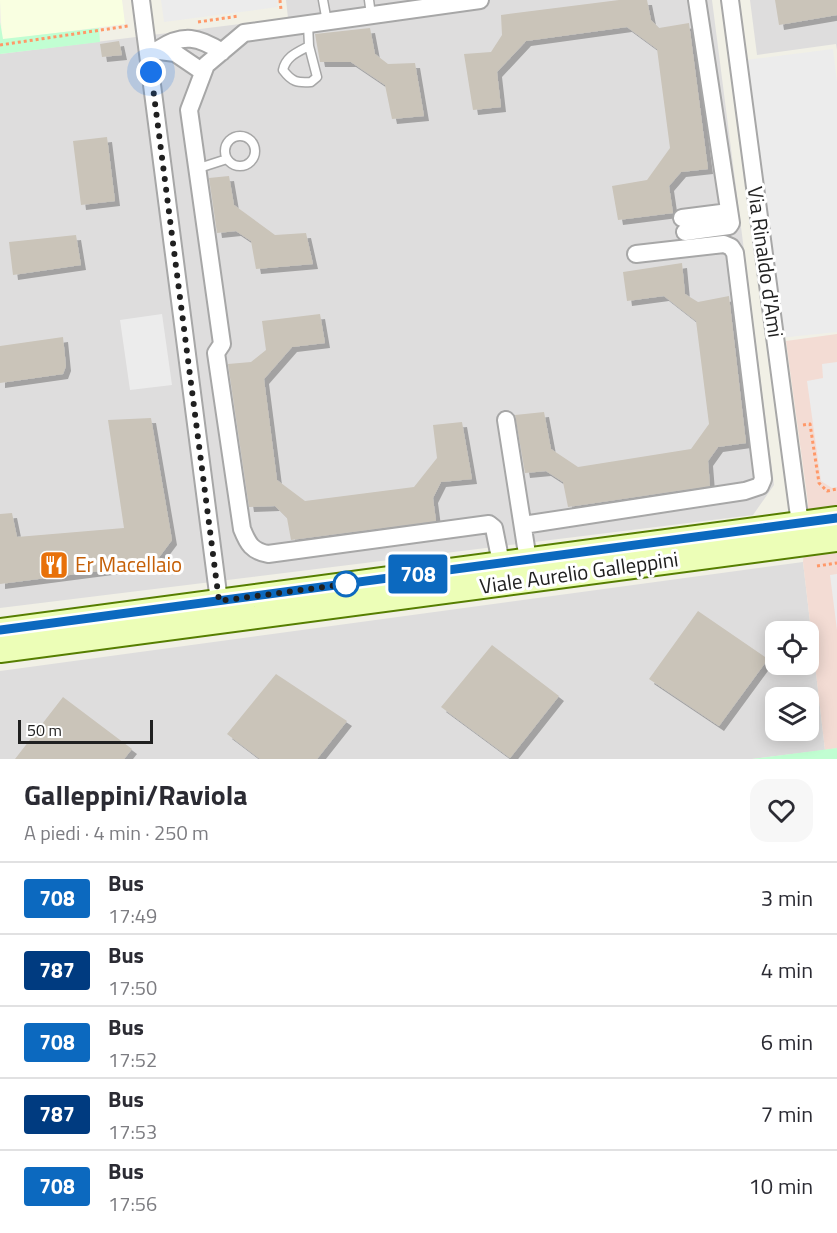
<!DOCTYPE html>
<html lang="it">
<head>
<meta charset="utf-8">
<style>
	:root { --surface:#fff; --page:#f7f7f7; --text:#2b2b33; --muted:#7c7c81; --line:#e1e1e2 }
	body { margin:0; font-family:"Titillium Web",sans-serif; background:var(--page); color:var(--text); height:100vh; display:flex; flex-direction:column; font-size:22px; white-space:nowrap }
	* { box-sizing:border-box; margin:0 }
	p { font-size:20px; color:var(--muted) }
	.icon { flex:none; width:33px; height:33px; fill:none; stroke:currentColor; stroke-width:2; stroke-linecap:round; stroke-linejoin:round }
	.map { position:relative; height:759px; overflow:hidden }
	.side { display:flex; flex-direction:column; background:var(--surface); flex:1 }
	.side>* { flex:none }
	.badge { padding:0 12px; border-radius:4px; font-size:21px; line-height:39px }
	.fabs { position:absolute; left:765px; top:621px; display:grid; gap:12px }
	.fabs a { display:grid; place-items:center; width:54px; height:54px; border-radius:12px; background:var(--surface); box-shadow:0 3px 15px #0003; font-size:30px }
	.scale { position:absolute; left:18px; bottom:15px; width:135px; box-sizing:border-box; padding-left:6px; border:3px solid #202020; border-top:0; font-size:16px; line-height:21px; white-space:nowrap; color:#202020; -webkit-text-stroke:4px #fff; paint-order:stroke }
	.you { position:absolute; width:30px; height:30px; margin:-15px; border:4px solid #fff; border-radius:50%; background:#1a73e8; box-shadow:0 0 0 9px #1a73e833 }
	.map>.badge { position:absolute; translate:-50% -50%; box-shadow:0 0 0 3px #fff }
	.round { display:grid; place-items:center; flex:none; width:63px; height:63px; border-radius:18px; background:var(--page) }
	.overview { display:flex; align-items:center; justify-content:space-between; height:102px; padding:0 24px }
	h1 { font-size:28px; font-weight:700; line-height:45px }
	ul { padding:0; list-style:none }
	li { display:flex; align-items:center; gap:18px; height:72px; padding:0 24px; border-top:2px solid var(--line) }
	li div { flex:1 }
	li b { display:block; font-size:22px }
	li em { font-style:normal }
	li .badge { min-width:66px; font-weight:700; text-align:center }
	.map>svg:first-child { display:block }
	.residential { fill:#dedddd; fill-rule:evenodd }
	.commercial { fill:#f3dcd4 }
	.education { fill:#f9ffe1 }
	.park { fill:#c1fed2 }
	.parking { fill:#ececec }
	.building { fill:#cac4b9; filter:url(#shadow) }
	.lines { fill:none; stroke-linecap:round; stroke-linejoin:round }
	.lane-casing { stroke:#a7a7a7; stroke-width:11 }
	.street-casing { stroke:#a7a7a7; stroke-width:20 }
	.secondary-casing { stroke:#567e00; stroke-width:26 }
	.path { stroke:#ff9969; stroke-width:3; stroke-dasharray:3 3; stroke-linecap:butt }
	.lane { stroke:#fff; stroke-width:8 }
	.street { stroke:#fff; stroke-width:16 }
	.secondary { stroke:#ecfeb7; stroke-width:22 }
	.line-casing { stroke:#fff; stroke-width:14 }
	.line { stroke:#0c69bf; stroke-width:9 }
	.walk { stroke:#202020; stroke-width:6; stroke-dasharray:0 10.8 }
	.stop-dot { fill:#fff; stroke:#0c69bf; stroke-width:3 }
	.labels { text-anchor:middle; stroke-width:6; stroke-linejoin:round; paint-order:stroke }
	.street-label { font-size:21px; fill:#202020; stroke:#fff }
	.food-label { font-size:21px; fill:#c56008; stroke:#fff; text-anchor:start }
</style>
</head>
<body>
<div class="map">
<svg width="837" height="759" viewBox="0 0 837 759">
	<defs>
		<filter id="shadow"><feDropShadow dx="5" dy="5" stdDeviation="0" flood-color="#0004"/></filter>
	</defs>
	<rect width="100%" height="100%" fill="#f1f0e6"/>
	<path class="residential" d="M 286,0 L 712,0 L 774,485 L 753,515 L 0,608 L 0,54 L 288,18 Z
		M 750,0 L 837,0 L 837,50 L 836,44 L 757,55 Z
		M 803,562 L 825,750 L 752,759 L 0,759 L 0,671 ZM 776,632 L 808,632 L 808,664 L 776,664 ZM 776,698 L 808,698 L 808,730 L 776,730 Z"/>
	<path class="commercial" d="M 837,334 L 837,748 L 825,750 L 803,562 L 808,503 L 786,341 Z"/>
	<path class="education" d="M 0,0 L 122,0 L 125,24 L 2,40 Z"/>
	<path class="park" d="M 0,22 L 3,39 L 99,28 L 100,42 L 0,54 Z
		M 837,748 L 837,759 L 752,759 Z"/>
	<path class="parking" d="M 161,0 L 277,0 L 278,7 L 164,22 Z
		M 833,49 L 837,81 L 837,332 L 779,338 L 746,60 Z
		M 162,314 L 172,385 L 130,390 L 120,320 Z
		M 837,362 L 837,487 L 832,488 L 821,481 L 807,381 L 823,378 L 822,364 Z
		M 837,574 L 837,630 L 830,575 Z"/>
	<path class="building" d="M 619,0 L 647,0 L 651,20 L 659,28 L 689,23 L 708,169 L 681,172 L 669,186 L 673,213 L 618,220 L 612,186 L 647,180 L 670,148 L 657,49 L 627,27 L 526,41 L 497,72 L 501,107 L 473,110 L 464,54 L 491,52 L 502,35 L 501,15 Z
		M 775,0 L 837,0 L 837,15 L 779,25 Z
		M 370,28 L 375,54 L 388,64 L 415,63 L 424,116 L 392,119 L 385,85 L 351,62 L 320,62 L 315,34 Z
		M 119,41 L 122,55 L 102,57 L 100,44 Z
		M 107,137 L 115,201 L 81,205 L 73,141 Z
		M 229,176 L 234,205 L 275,235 L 306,233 L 313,264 L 256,269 L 251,241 L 236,231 L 217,233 L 209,178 Z
		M 76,235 L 81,265 L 13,275 L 9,242 Z
		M 682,263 L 685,294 L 698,302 L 729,296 L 746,443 L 718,447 L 708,461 L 710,486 L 568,507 L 563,482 L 546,471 L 525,473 L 515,415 L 544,412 L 551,449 L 578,467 L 691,449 L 709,424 L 696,321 L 664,296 L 627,301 L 623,272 Z
		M 320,314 L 325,343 L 292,347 L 264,379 L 277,480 L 305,501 L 414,487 L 437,458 L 433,425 L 462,422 L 472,479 L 441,482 L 433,498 L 436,521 L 291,540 L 287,518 L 275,506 L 249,507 L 228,364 L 251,362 L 266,350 L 262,321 Z
		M 63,337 L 66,366 L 63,374 L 0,383 L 0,346 Z
		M 151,418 L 172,540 L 154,564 L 0,584 L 0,514 L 12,513 L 17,537 L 124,528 L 108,420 Z
		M 698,611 L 768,659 L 719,726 L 649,679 Z
		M 492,645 L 559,696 L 510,758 L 441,707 Z
		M 276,674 L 347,721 L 317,759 L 260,759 L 227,734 Z
		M 63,697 L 132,749 L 124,759 L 15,759 Z"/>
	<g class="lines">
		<g class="lane-casing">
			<path id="lane" d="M 323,0 L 327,22
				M 369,0 L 371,15
				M 308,24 L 309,46
				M 309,46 L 317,77 L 311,82 C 297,83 292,82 283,70 C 286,56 298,52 309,46 Z
				M225 151a15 15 0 1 1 30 0a15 15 0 1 1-30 0Z
				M 196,169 L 227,159"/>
		</g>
		<g class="street-casing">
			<path id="street" d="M 141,0 L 219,601
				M 480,0 L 244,33 L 206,65 L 189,110 L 222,344 L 216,353 L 242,529 C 248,544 252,551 268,554 L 489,524 L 494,528 L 501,563
				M 730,0 L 800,524
				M 159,49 C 183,33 199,37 222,52
				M 152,50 L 175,53 L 203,72
				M 682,218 L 729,212
				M 685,232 L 729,226 L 731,223 L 697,0
				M 506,420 L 528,560
				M 523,525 L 745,491 L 760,486 L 763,479 L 735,253 L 731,247 L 724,244 L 636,254"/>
		</g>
		<g class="secondary-casing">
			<path id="secondary" d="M 0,630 L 837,518
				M 0,651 L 837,540"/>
		</g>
		<path class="path" d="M 280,0 L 281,10
			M 198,22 L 239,16
			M 0,45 L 128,26
			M 803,425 L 810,424 L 819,483 L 827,491 L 837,489
			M 817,566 L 837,563"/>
		<use href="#lane" class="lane"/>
		<use href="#street" class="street"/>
		<use href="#secondary" class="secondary"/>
	</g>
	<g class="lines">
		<g class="line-casing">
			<path id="line" d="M 0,630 L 837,518"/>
		</g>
		<use href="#line" class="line"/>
		<path class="walk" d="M 151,72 L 219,601 L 346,584"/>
	</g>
	<defs>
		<g id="restaurant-square" transform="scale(1.5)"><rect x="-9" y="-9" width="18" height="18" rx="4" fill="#e8710a" stroke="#fff"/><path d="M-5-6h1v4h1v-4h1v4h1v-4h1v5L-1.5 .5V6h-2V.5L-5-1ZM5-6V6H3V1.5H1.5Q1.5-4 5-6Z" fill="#fff"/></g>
	</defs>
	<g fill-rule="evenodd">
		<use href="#restaurant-square" x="54" y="565"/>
	</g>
	<circle class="stop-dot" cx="346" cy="584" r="12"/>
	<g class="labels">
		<g class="street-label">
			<text transform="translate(765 262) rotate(82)" y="7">Via Rinaldo d'Ami</text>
			<text transform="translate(579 573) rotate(-8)" y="7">Viale Aurelio Galleppini</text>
		</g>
		<g class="food-label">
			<text x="75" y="572">Er Macellaio</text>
		</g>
	</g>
</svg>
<div class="fabs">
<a><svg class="icon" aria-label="locate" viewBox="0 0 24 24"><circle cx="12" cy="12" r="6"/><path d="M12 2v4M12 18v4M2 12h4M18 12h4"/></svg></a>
<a><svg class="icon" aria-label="layers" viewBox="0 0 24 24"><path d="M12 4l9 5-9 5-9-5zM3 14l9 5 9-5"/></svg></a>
</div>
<div class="scale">50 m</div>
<div class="you" style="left:151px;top:72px"></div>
<b class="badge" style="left:418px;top:574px;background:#0c69bf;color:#fff">708</b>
</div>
<section class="side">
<div class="overview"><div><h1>Galleppini/Raviola</h1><p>A piedi · 4 min · 250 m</p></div><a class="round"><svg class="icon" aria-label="heart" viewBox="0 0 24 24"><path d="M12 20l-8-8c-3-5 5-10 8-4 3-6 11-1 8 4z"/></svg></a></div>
<ul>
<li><span class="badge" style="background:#0c69bf;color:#fff">708</span><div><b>Bus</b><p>17:49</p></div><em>3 min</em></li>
<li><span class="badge" style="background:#003b80;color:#fff">787</span><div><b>Bus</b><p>17:50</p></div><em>4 min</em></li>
<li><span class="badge" style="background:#0c69bf;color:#fff">708</span><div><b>Bus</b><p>17:52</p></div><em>6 min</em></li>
<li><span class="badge" style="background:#003b80;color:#fff">787</span><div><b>Bus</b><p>17:53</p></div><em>7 min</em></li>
<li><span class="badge" style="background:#0c69bf;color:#fff">708</span><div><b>Bus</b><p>17:56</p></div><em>10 min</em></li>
</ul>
</section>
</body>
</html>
